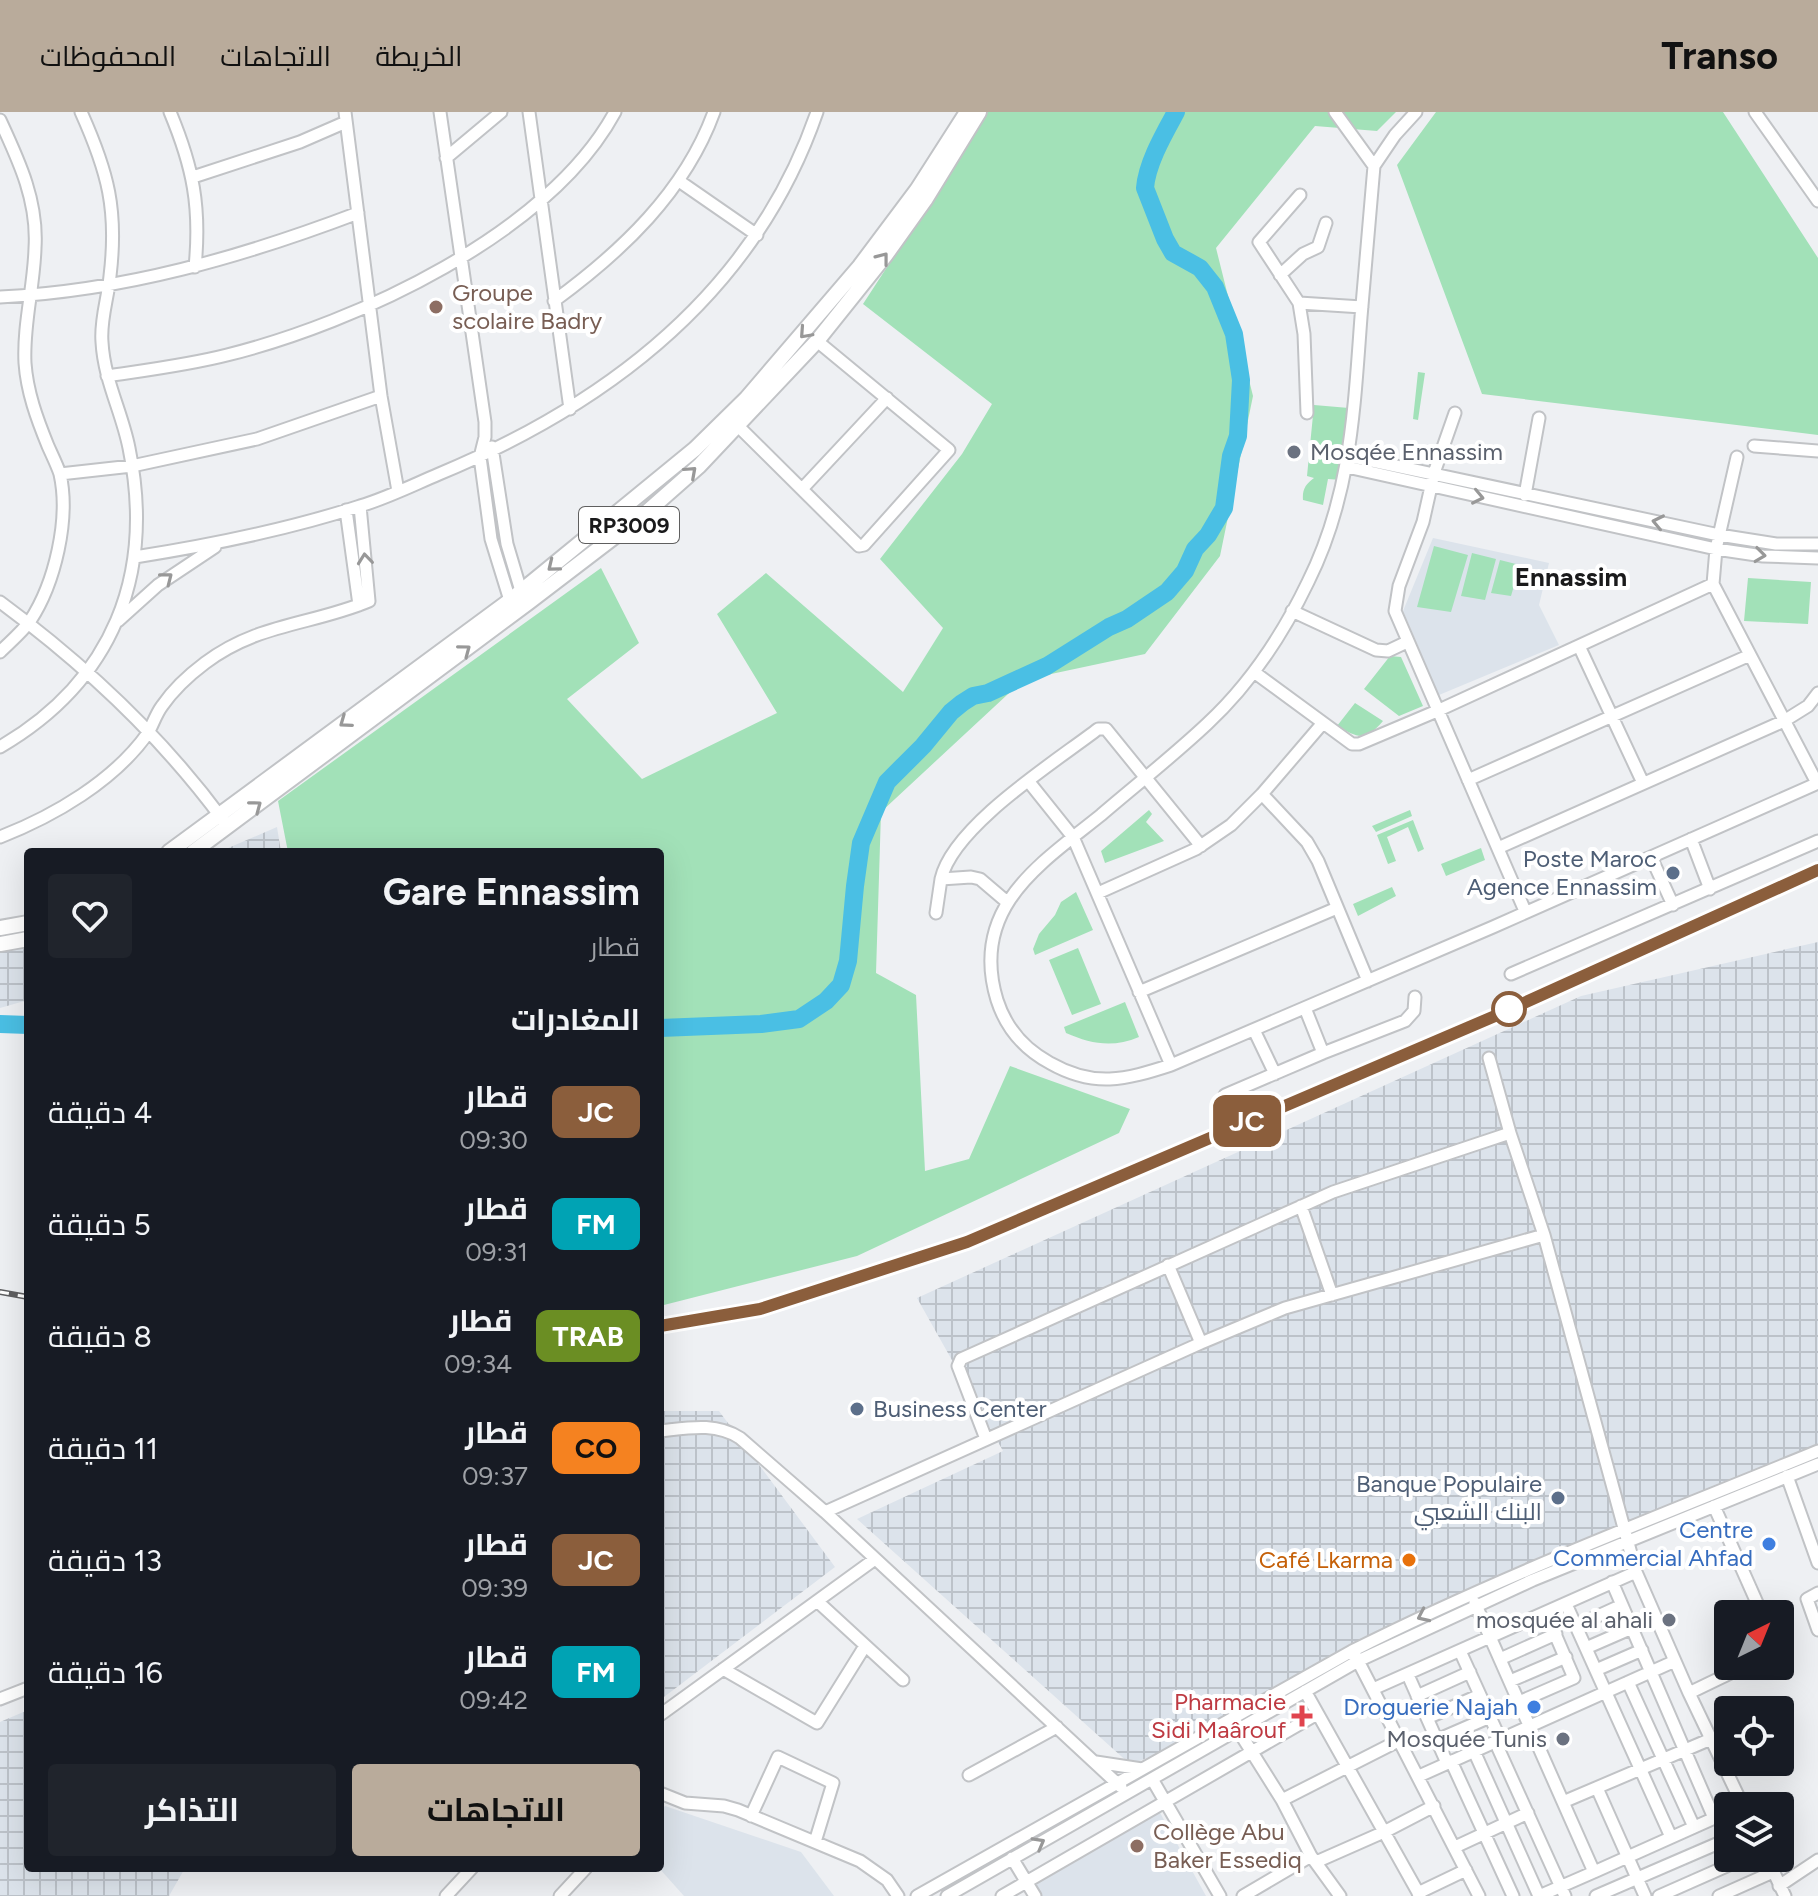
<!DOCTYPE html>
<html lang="ar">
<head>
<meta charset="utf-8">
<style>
	:root { --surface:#171b24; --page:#20242c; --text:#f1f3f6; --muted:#9ea1a6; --accent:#b9ab9b }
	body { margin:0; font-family:Figtree,Cairo,sans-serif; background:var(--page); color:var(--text); direction:rtl; height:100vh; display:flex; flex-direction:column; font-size:30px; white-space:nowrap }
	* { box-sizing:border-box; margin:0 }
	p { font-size:26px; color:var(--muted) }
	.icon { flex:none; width:44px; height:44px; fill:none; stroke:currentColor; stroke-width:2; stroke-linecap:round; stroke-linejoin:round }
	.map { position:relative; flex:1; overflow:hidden; direction:ltr }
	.side { position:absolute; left:24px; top:736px; width:640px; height:1024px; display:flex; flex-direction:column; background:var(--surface); border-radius:8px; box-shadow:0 8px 32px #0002; direction:rtl }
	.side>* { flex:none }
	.badge { padding:0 16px; border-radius:12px; font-size:28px; line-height:52px }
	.needle { width:52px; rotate:43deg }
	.buttons { position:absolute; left:1714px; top:1488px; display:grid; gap:16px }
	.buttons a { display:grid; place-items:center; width:80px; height:80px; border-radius:8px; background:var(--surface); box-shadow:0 8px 32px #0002; font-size:40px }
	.map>.badge { position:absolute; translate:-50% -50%; box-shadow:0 0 0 4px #fff }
	h2 { padding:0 24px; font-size:30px; line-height:72px }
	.round { display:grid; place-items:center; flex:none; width:84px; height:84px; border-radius:8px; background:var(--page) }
	.summary { display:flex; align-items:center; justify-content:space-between; height:136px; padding:0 24px }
	h1 { font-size:38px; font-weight:700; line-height:60px }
	.primary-button { display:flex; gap:16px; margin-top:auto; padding:16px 24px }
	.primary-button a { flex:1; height:92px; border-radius:8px; background:var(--accent); color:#111; font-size:32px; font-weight:700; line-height:92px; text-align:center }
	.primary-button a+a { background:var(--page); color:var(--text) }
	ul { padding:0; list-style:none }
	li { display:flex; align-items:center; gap:24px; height:112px; padding:0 24px }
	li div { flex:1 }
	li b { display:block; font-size:30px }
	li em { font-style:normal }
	li .badge { min-width:88px; font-weight:700; text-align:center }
	header { display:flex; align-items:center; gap:48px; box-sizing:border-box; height:112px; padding:0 40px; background:var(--accent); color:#111 }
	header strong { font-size:38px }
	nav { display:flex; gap:44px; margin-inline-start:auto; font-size:28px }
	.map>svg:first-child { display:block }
	.built { fill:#dce3eb }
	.industrial { fill:url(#industrial-grid) }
	.green { fill:#a2e1b8 }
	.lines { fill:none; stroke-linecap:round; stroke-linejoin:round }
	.river { stroke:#4abfe4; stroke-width:18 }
	.minor-casing { stroke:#c1c3c6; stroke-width:15 }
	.major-casing { stroke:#c1c3c6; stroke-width:18 }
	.minor { stroke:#fff; stroke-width:11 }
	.major { stroke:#fff; stroke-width:14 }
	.rail-casing { stroke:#5f5f61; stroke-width:6 }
	.rail { stroke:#fff; stroke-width:3; stroke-dasharray:9; stroke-linecap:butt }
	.oneway { stroke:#989898 }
	.line-casing { stroke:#fff; stroke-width:18 }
	.line { stroke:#8b5e3c; stroke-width:12 }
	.education-dot { fill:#8d6e63; stroke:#fff; stroke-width:3 }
	.worship-dot { fill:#6b7280; stroke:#fff; stroke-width:3 }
	.service-dot { fill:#5c6f8a; stroke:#fff; stroke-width:3 }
	.stop-dot { fill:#fff; stroke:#8b5e3c; stroke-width:4 }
	.shop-dot { fill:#3f7fe0; stroke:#fff; stroke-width:3 }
	.food-dot { fill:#e8710a; stroke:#fff; stroke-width:3 }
	.health-dot { fill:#e0444e; stroke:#fff; stroke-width:3 }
	.labels { text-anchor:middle; stroke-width:8; stroke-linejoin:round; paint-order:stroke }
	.shield { fill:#fff; stroke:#5f5f5f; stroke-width:2 }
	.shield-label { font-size:22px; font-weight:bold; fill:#1a1a1b }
	.education-label { font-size:24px; fill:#785e54; stroke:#fff; text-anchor:start }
	.worship-label { font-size:24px; fill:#5b616d; stroke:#fff; text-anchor:end }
	.service-label { font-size:24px; fill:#4e5e75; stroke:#fff; text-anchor:end }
	.shop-label { font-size:24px; fill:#366cbe; stroke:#fff; text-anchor:end }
	.food-label { font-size:24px; fill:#c56008; stroke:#fff; text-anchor:end }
	.health-label { font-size:24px; fill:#be3a42; stroke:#fff; text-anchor:end }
	.neighbourhood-label { font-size:26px; font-weight:bold; fill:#1a1a1b; stroke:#fff }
</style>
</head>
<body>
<header>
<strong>Transo</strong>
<nav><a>الخريطة</a><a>الاتجاهات</a><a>المحفوظات</a></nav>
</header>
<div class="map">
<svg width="1818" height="1784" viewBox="0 0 1818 1784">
	<defs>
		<pattern id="industrial-grid" width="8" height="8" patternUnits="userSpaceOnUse" patternTransform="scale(2)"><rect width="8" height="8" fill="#dce3eb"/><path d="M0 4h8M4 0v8" fill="none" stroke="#bcc2c9"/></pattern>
	</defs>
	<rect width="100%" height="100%" fill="#eef0f3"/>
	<path class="built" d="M 1433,426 L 1549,451 L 1539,493 L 1559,533 L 1439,583 L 1403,499 Z
		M 665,1694 L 801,1740 L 834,1784 L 684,1784 L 659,1756 L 660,1699 Z
		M 1158,1697 L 1206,1784 L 1039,1784 L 1031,1770 Z"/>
	<path class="industrial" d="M 277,715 L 281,740 L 219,740 Z
		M 28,824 L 28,888 L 0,896 L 0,837 Z
		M 1818,830 L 1818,1349 L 1131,1653 L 857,1407 L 1003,1339 L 917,1186 L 1581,884 Z
		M 660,1299 L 719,1299 L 835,1455 L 660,1588 Z
		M 28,1598 L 28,1756 L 185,1756 L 169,1784 L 0,1784 L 0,1610 Z"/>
	<path class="green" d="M 988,0 L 1396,0 L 1377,19 L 1315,14 L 1216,136 L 1253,284 L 1220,444 L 1145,542 L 1023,568 L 881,700 L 876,861 L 916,883 L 925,1059 L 969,1047 L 1010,954 L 1130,997 L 1119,1021 L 857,1144 L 660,1194 L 660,740 L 288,740 L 278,689 L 601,456 L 639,531 L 567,587 L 642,667 L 777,601 L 717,502 L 766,461 L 903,580 L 943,516 L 880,447 L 962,342 L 992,292 L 863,192 Z
		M 1436,0 L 1723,0 L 1818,146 L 1818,323 L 1482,282 L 1397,53 Z
		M 1418,260 L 1425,261 L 1418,308 L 1413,307 Z
		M 1314,293 L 1349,296 L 1341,368 L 1328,367 L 1323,393 L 1303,388 C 1302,377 1306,372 1314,366 L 1307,364 Z
		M 1434,434 L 1468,443 L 1451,500 L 1417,495 Z
		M 1472,441 L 1496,447 L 1485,488 L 1461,484 Z
		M 1500,448 L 1520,453 L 1511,484 L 1491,481 Z
		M 1748,466 L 1811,470 L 1808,512 L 1744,509 Z
		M 1390,544 L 1401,545 L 1423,594 L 1399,604 L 1364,577 Z
		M 1355,591 L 1383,609 C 1365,630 1359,626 1337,614 Z
		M 1149,698 L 1152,702 L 1146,710 L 1164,729 L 1105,751 L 1101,739 Z
		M 1410,698 L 1412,704 L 1376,720 L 1372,714 Z
		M 1413,708 L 1424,737 L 1418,740 L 1408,715 L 1387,725 L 1396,749 L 1388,752 L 1377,723 Z
		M 1481,736 L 1485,748 L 1446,764 L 1441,752 Z
		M 1392,775 L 1396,784 L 1358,804 L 1353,792 Z
		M 1076,780 L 1093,818 L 1035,843 L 1033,837 L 1039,822 L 1055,803 L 1061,790 Z
		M 1078,836 L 1101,892 L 1072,903 L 1049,848 Z
		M 1125,890 L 1139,925 C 1113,936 1091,932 1066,921 L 1064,915 Z"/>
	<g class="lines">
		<path class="river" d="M 0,912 L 28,913
			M 660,916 L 761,912 L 799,907 L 826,889 L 841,873 L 848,849 L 855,774 L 861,731 L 887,670 L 923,634 L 951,600 L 962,591 L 973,584 L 988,581 L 1047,554 L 1109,515 L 1127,507 L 1167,480 L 1185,459 L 1195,437 L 1208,423 L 1224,396 L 1231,344 L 1238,324 L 1241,268 L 1234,222 L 1215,175 L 1200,156 L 1173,141 L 1165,127 L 1145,76 C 1147,51 1164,22 1176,0"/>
		<g class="minor-casing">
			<path id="minor" d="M 170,0 C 193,55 201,95 195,155
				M 345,0 L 381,284 L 398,379
				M 440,0 L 485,310 L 485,325 L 480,345 L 491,427 L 512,495
				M 529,0 L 570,297
				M 1335,0 L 1374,54
				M 1416,0 L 1395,23 L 1374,54 C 1370,105 1365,155 1361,205 C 1354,298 1351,384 1308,470 C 1283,522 1249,573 1207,612 C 1173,644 1136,673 1101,703 C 1040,752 969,796 997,888 C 1006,916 1024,937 1050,951 C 1094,976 1125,968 1171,953 L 1493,815 L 1818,671
				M 1755,0 L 1818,89
				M 0,8 C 19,49 38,89 35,136 C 34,175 23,212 25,251 C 27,280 37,307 48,334 C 52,343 57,353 60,362 C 70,407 55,471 30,509 C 22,520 10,530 0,540
				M 446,46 L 501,0
				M 193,65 L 300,30 L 346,10
				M 679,69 L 757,123
				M 1300,83 L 1259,130 L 1299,191 L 1304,222 L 1307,301
				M 1280,163 L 1303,142 L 1318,135 L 1326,111
				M 0,185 C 124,179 242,145 358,101
				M 554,189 C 621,140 685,80 714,0
				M 1299,191 L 1362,195
				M 107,264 C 147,258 188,253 227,243 C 356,211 549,122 615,0
				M 1455,301 L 1434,361 L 1423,410 L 1399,474 L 1395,499 L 1525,799
				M 738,314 L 859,434 L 864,433 L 949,338 L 817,229
				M 1754,334 L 1818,339
				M 492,335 L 507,432 L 521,479 L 525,485
				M 1349,344 L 1719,423 L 1776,432 L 1818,432
				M 1347,355 L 1716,437 L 1763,444 L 1818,446
				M 60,362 L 132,354 L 257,327 L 381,284
				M 802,377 L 887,286
				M 1525,383 L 1539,306
				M 346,398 L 359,493
				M 135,445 C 211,433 287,418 360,394 C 387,386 413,373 439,362 C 610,291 755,180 817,0
				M 1713,472 L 1817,671
				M 0,490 C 84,552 161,624 223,708
				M 1292,499 L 1376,538 L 1388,539 L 1407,530
				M 118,509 L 158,473 L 215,435
				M 1579,534 L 1643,671
				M 1254,560 L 1352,632 L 1359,632 L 1437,599 L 1713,472 L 1716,437 L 1737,345
				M 1322,612 L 1262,682 L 1307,730 L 1318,749 L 1368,869
				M 0,635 C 113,569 155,463 129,336 C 122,300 104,268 102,230 C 100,208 108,186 110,164 C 118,98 108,60 81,0
				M 1468,668 L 1750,543
				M 1029,670 L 1073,725 L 1171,953
				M 0,725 C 54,704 114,669 148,621 C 153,612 156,602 162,594 C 173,578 189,563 205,551 C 258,511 312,513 369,489 L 360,394
				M 1691,727 L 1710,777
				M 1498,736 L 1784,609 L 1808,594 L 1818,581
				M 1651,745 L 1673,793
				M 1098,781 L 1196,737 L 1231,713 L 1262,682
				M 1007,790 L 980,767 L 971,765 L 941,767 C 953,714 1055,650 1098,617 L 1106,617 L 1201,734
				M 936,801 L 941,767
				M 1511,862 L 1818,729
				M 1139,880 L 1337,796
				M 1254,918 L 1275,962
				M 1323,941 L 1405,909 L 1414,899 L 1415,885
				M 1489,946 L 1510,1021 L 1544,1123 L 1636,1460 L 1689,1581 L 1743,1694
				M 1225,983 L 1323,941 L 1305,896
				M 1301,1094 L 1332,1183
				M 1168,1153 L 1201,1231
				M 660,1319 C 688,1316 715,1310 740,1326 L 825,1400 L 1121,1675
				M 986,1327 L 958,1254 L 961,1247 L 1333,1080 L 1510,1021
				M 1787,1364 L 1818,1451
				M 1714,1394 L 1762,1502
				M 825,1400 L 1201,1231 L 1285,1196 L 1544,1123
				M 1612,1470 L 1714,1706
				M 1818,1481 L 1807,1487 L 1818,1518
				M 817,1489 L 903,1568
				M 1475,1491 L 1563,1690 L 1711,1627
				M 1566,1492 L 1671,1725
				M 1576,1514 L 1622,1493
				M 1586,1536 L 1632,1516
				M 1460,1539 L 1496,1618 L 1498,1636 L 1565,1784
				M 1355,1543 L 1479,1784
				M 1500,1547 L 1556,1522
				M 723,1557 L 817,1611 L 865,1534
				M 1596,1558 L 1642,1538
				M 1408,1563 L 1447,1651
				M 1510,1569 L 1566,1545
				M 1628,1570 L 1694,1715
				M 1373,1577 L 1636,1460
				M 1305,1579 L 1420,1784
				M 1689,1581 L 1745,1554
				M 1417,1584 L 1470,1560
				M 0,1587 L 28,1576
				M 1519,1590 L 1574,1566 L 1546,1501
				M 660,1603 L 875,1447
				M 1427,1606 L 1480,1583
				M 1238,1618 L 1282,1688 L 1311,1744 L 1340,1784
				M 1437,1628 L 1490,1605
				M 1474,1639 L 1539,1784 L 1594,1760 L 1563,1690
				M 1451,1649 L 1513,1784
				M 1096,1650 L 1142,1657
				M 969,1663 L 1057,1615
				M 1419,1664 L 1675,1549
				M 1152,1667 L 1220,1784
				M 1597,1676 L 1645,1784
				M 660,1681 L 685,1691 L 724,1694 L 738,1698 L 860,1749 L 887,1768 L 898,1784
				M 1282,1688 L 1400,1628
				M 751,1704 L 778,1645 L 833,1671 L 815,1730
				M 1455,1735 L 1528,1701
				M 1012,1746 L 1035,1784
				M 1767,1746 L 1785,1784
				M 1316,1750 L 1384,1720 L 1434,1694
				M 1594,1760 L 1728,1700
				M 1779,1774 L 1818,1748
				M 1418,1781 L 1466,1758
				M 446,1784 L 472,1756
				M 560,1784 L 586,1756
				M 917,1784 L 1352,1539 C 1503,1463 1662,1403 1818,1339
				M 947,1784 L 1358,1549 L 1533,1468 L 1818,1352
				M 1002,1784 L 1317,1602
				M 1243,1784 L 1311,1744
				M 1596,1784 L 1728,1727
				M 1659,1784 L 1745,1746
				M 1719,1784 L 1773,1760"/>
		</g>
		<g class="major-casing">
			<path id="major" d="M 169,740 L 508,490 L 695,337 L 746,287 L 860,154 L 917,78 L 967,0
				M 193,740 L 529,490 L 648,399 L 699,354 L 817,229 L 885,144 L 925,88 L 979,0
				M 0,816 L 28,811
				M 0,832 L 28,827"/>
		</g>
		<use href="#minor" class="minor"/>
		<use href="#major" class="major"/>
		<g class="rail-casing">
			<path id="rail" d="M 0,1180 L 28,1185
				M 660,1214 L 760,1197 L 967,1130 L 1495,904 L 1818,758"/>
		</g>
		<use href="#rail" class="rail"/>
	</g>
	<defs><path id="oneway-chevron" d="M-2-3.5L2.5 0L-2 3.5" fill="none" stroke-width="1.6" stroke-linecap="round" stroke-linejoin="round" transform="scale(2)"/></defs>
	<g class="oneway">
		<use href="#oneway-chevron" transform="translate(883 146) rotate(-52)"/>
		<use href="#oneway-chevron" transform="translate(805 221) rotate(132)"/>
		<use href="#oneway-chevron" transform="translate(691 360) rotate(-42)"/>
		<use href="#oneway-chevron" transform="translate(1478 385) rotate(12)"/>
		<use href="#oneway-chevron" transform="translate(1658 410) rotate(-168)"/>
		<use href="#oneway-chevron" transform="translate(1760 443) rotate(7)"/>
		<use href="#oneway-chevron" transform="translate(365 447) rotate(-96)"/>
		<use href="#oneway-chevron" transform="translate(553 454) rotate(141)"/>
		<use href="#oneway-chevron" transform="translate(167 466) rotate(-38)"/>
		<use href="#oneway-chevron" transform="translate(465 538) rotate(-37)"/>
		<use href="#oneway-chevron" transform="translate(345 610) rotate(144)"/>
		<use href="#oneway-chevron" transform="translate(256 694) rotate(-37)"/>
		<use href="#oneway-chevron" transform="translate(1423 1504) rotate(155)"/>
		<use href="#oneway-chevron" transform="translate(1039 1731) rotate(-29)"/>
	</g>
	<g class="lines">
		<g class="line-casing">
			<path id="line" d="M 660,1214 L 760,1197 L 967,1130 L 1495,904 L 1818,758"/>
		</g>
		<use href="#line" class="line"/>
	</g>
	<g class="education-dot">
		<circle cx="436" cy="195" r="8"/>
		<circle cx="1137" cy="1734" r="8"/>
	</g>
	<g class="worship-dot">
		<circle cx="1294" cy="340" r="8"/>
		<circle cx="1669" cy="1508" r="8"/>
		<circle cx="1563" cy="1627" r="8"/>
	</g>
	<g class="service-dot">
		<circle cx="1673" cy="761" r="8"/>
		<circle cx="857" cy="1297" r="8"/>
		<circle cx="1558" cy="1386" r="8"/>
	</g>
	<circle class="stop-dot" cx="1509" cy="897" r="16"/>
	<g class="shop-dot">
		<circle cx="1769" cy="1432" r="8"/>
		<circle cx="1534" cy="1595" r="8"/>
	</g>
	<circle class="food-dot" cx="1409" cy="1448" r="8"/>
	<path class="health-dot" d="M1298 1592h8v8h8v8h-8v8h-8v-8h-8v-8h8z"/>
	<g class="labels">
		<rect class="shield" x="579" y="395" width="100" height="36" rx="6"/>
		<g class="shield-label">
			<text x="629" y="421">RP3009</text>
		</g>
		<g class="education-label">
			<text x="452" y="189">Groupe<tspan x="452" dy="28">scolaire Badry</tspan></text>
			<text x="1153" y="1728">Collège Abu<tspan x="1153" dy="28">Baker Essediq</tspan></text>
		</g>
		<g class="worship-label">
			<text x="1310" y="348" text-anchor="start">Mosqée Ennassim</text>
			<text x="1653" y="1516">mosquée al ahali</text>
			<text x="1547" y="1635">Mosquée Tunis</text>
		</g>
		<g class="service-label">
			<text x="1657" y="755">Poste Maroc<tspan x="1657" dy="28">Agence Ennassim</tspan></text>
			<text x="873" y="1305" text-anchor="start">Business Center</text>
			<text x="1542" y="1380">Banque Populaire<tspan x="1542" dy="28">البنك الشعبي</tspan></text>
		</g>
		<g class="shop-label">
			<text x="1753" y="1426">Centre<tspan x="1753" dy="28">Commercial Ahfad</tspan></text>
			<text x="1518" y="1603">Droguerie Najah</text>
		</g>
		<g class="food-label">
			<text x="1393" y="1456">Café Lkarma</text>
		</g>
		<g class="health-label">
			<text x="1286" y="1598">Pharmacie<tspan x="1286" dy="28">Sidi Maârouf</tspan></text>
		</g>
		<g class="neighbourhood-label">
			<text x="1571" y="474">Ennassim</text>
		</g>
	</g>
</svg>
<div class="buttons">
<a><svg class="needle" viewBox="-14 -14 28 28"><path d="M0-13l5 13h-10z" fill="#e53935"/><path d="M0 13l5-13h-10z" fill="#9ea1a6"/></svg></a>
<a><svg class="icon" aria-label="locate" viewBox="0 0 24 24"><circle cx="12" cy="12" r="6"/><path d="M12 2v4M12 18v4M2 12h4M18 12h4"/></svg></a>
<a><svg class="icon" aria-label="layers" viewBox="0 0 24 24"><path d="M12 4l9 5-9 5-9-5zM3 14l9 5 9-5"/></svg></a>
</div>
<b class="badge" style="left:1247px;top:1009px;background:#8b5e3c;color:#fff">JC</b>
<section class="side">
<div class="summary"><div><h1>Gare Ennassim</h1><p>قطار</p></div><a class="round"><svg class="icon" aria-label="heart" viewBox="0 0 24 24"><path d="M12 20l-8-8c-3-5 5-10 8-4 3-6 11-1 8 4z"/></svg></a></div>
<h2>المغادرات</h2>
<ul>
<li><span class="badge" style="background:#8b5e3c;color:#fff">JC</span><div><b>قطار</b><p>09:30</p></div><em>4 دقيقة</em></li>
<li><span class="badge" style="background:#00a3b4;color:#fff">FM</span><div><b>قطار</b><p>09:31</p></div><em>5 دقيقة</em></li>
<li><span class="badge" style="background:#6b8e23;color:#fff">TRAB</span><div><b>قطار</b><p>09:34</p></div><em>8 دقيقة</em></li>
<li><span class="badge" style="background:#f58220;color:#111">CO</span><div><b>قطار</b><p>09:37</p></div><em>11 دقيقة</em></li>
<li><span class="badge" style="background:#8b5e3c;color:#fff">JC</span><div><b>قطار</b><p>09:39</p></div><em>13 دقيقة</em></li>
<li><span class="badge" style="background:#00a3b4;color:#fff">FM</span><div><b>قطار</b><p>09:42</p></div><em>16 دقيقة</em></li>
</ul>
<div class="primary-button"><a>الاتجاهات</a><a>التذاكر</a></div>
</section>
</div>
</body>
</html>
